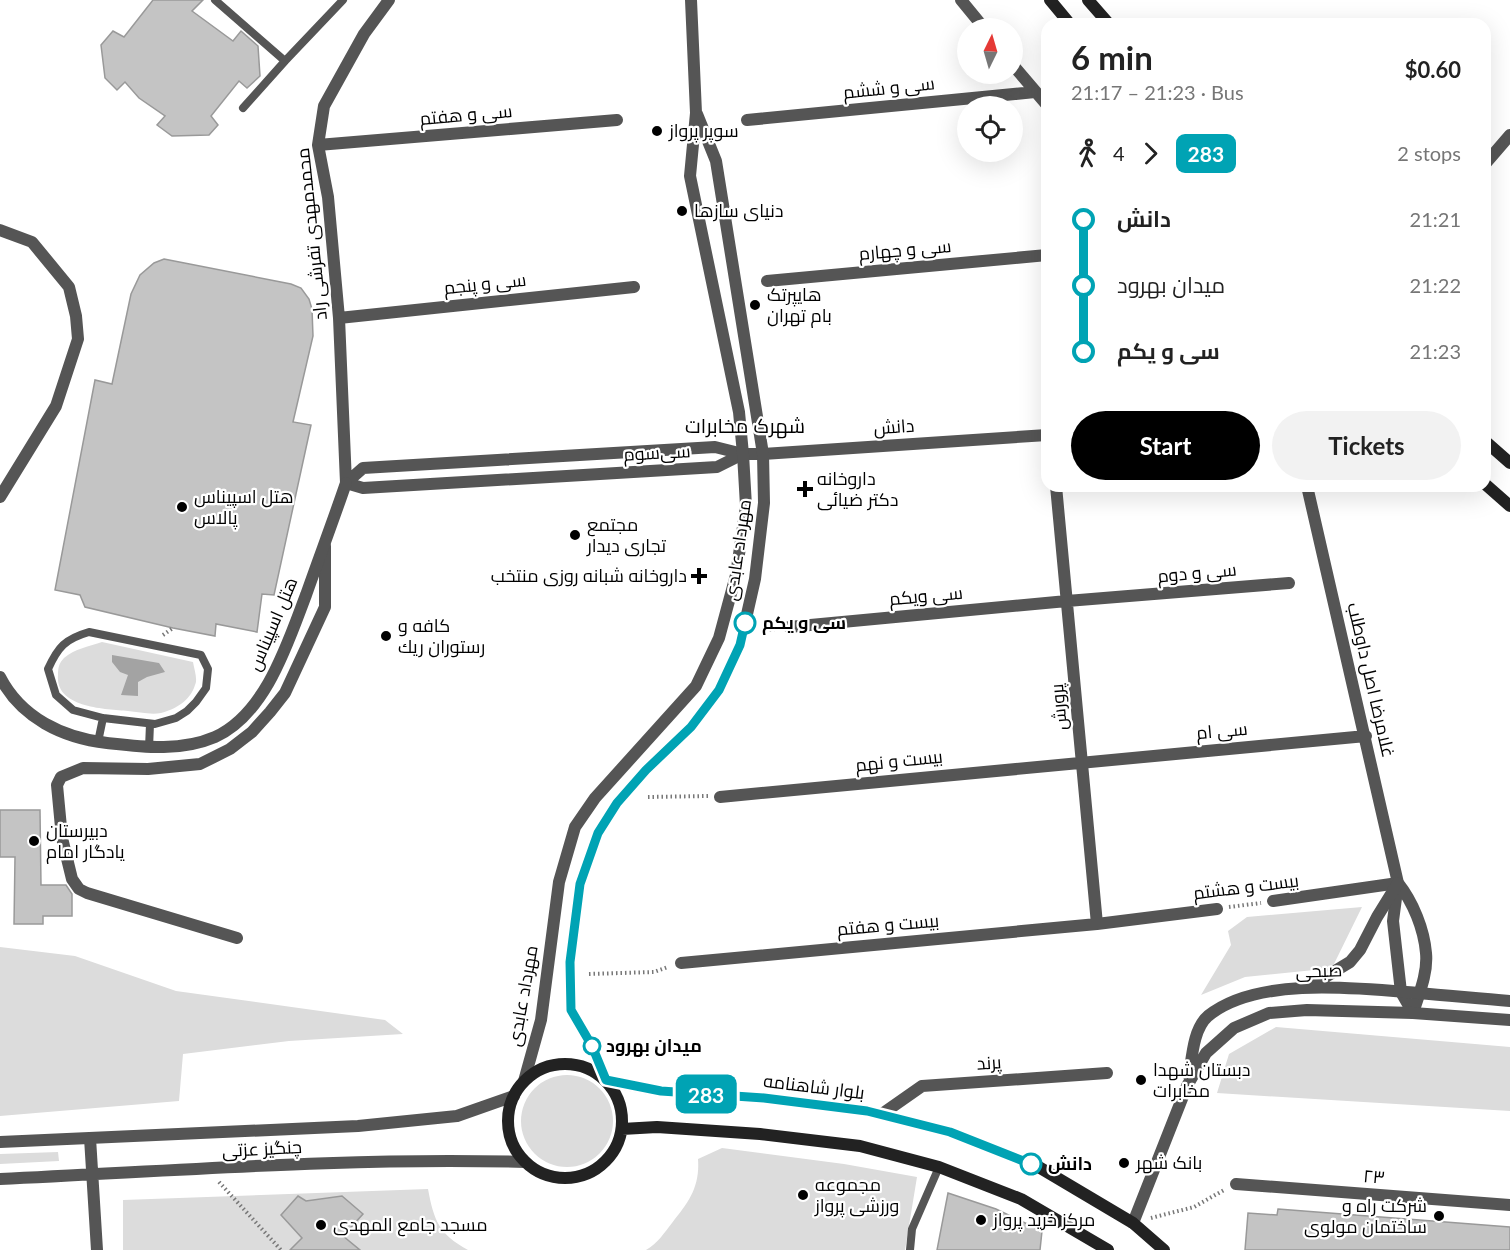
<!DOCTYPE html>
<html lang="en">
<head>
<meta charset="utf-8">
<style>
	:root { --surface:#fff; --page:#f2f2f2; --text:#222; --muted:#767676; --accent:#000 }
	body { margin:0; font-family:Lato,Cairo,sans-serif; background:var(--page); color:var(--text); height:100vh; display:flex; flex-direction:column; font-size:22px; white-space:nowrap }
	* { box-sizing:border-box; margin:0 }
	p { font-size:20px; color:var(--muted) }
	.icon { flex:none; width:33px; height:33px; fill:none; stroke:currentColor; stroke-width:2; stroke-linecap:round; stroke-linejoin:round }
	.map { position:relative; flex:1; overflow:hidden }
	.panel { position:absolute; left:1041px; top:18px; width:450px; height:474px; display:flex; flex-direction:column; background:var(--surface); border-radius:18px; box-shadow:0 6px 24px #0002 }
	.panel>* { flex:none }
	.badge { padding:0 12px; border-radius:9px; font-size:21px; line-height:39px }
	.needle { width:39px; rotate:5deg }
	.fabs { position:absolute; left:957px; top:18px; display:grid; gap:12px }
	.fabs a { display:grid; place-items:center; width:66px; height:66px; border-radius:50%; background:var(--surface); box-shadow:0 6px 24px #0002; font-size:30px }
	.map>.badge { position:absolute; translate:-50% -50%; box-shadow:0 0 0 3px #fff }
	.legs { display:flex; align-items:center; gap:9px; height:66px; padding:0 30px; font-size:20px }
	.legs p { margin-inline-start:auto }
	.summary { display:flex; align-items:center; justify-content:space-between; height:102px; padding:0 30px }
	h1 { font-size:33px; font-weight:700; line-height:45px }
	.action { display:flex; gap:12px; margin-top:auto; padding:12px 30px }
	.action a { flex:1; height:69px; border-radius:36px; background:var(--accent); color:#fff; font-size:24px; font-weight:700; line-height:69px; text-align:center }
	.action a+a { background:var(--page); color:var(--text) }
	ul { padding:0 30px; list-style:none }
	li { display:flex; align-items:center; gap:21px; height:66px; font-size:22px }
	li i { display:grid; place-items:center; width:9px; height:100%; margin:0 8px; background:currentColor }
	li i::after { content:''; width:15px; height:15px; margin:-8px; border:4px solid; border-radius:50%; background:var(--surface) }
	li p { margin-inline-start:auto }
	li:first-child i { background:linear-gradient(#0000 50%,currentColor 0) }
	li:last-child i { background:linear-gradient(currentColor 50%,#0000 0) }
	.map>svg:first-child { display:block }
	.green { fill:#dcdcdc }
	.water { fill:#a3a3a3 }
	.building { fill:#c4c4c4; stroke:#999; stroke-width:1.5 }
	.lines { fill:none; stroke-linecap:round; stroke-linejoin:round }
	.path { stroke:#777; stroke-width:4; stroke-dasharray:1.5 3; stroke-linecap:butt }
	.service { stroke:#555; stroke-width:8 }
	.minor { stroke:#555; stroke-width:12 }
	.tertiary { stroke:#555; stroke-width:12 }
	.secondary { stroke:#222; stroke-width:12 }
	.line-1-casing { stroke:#fff; stroke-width:14 }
	.line-1 { stroke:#00a3b4; stroke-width:9 }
	.poi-dot { fill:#000; stroke:#fff; stroke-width:2 }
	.stop-1-dot { fill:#fff; stroke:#00a3b4; stroke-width:3 }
	.labels { text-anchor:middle; stroke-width:4.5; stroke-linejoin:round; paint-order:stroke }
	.street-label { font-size:18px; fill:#000; stroke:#fff }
	.poi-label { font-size:18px; fill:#000; stroke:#fff; text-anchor:start }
	.stop-label { font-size:18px; font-weight:bold; fill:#000; stroke:#fff; text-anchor:start }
	.neighbourhood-label { font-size:20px; fill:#000; stroke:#fff }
</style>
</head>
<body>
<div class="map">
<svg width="1510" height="1250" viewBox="0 0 1510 1250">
	<rect width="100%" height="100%" fill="#fff"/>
	<path class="green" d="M 102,642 L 193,662 C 194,669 198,679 195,685 C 190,701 176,709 161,713 C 151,715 138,712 128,711 C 106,709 55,708 58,675 C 58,668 59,663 64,658 C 74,649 90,646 102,642 Z
		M 1362,907 L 1333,966 L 1314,970 L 1245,977 L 1201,995 L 1231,945 L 1228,931 L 1247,917 Z
		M 0,947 L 75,956 L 176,991 L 385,1020 L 403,1034 L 289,1041 L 183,1054 L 179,1101 L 0,1116 Z
		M 1276,1027 L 1510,1047 L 1510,1111 L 1217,1093 L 1229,1054 Z
		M521 1121a46 46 0 1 1 92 0a46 46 0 1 1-92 0Z
		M 722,1148 L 844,1164 L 917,1177 L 905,1250 L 646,1250 C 658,1243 664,1233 672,1223 C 689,1202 700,1187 698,1159 Z
		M 58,1152 L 59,1161 L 0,1164 L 0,1154 Z
		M 428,1189 C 434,1221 439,1234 468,1250 L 123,1250 L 123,1200 Z"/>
	<path class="water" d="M 112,655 L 159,663 L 165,672 L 147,677 L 138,682 L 138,696 L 121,695 L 128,675 L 120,672 L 112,662 Z"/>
	<path class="building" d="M 153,0 L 203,0 L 192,11 L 233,41 L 241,31 L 258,46 L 260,76 L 247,88 L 239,81 L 211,116 L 218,125 L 209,135 L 172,136 L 157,125 L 165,116 L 139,98 L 125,82 L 117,90 L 105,78 L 101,45 L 113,31 L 124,37 Z
		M 164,259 L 291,284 L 301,288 L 309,299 L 312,309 L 313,336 L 293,422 L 311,425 L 274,595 L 262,594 L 257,632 L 216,624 L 215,636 L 173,628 L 85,607 L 80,595 L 55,590 L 95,380 L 112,384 L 131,294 L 140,275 L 154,263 Z
		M 0,810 L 40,810 L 41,885 L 66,885 L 72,894 L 72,916 L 43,916 L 43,924 L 14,924 L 15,857 L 0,857 Z
		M 948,1193 L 996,1209 L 1042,1231 L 1040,1250 L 937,1250 Z
		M 298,1196 L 306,1201 L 342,1196 L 363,1214 L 343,1236 L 360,1250 L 290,1250 L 302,1238 L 281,1215 Z
		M 1278,1209 L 1510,1227 L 1510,1250 L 1245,1250 L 1248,1213 L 1277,1215 Z"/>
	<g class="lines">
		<path class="path" d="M 765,630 L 776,629
			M 163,635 L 173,628
			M 648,797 L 708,796
			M 1229,907 L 1261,903
			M 589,974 L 654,972 L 668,967
			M 219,1182 L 281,1250
			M 1151,1218 L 1194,1207 L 1224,1190"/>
		<path class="service" d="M 215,0 L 285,61
			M 243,108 L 285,61 L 343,0
			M 89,632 L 201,655 L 208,669 L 206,688 L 196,702 L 187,711 L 176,718 L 155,724 L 103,718 L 73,710 L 56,695 L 48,669 C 58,647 65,639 89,632 Z
			M 98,742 L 103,718
			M 149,748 L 150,724
			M 910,1250 L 912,1229 L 939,1167"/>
		<path class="minor" d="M 961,0 L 984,28
			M 1012,64 L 1047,105
			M 747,120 L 1035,92
			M 318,145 L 617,120
			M 1485,164 L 1510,135
			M 767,281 L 1047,255
			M 339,318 L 634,287
			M 346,483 L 363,468 L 715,447 L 743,454 L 763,454 L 1047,435
			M 346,483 L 339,318 L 328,197 L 318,145 L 324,106 L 364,34 L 389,0
			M 346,483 L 363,488 L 717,467 L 743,454
			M 1056,486 L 1097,924
			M 1307,486 L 1398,883 L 1393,921 L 1401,992 L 1413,1013
			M 789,627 L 1067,601 L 1289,583
			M 720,797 L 1366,736
			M 1398,883 C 1413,902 1424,929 1426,953 C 1428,973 1419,994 1413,1013
			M 1273,901 L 1398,883
			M 237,938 L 87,893 L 79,889 L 72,879 L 62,838 L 57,785 L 61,777 L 83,768 L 148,769 L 200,764 L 230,749 L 252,732 L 270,712 L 285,693 L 325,607 L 325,546
			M 681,963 L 1097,924 L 1217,909
			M 882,1114 L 922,1086 L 1107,1073
			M 1236,1184 L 1510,1205"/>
		<path class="tertiary" d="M 0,230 L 32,242 L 69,287 L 76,316 L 78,339 L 56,406 L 0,497
			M 0,677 C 21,718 63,738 107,743 C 143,747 180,752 215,737 C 266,714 288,642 306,595 C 319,558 333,521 346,483
			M 1307,988 L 1350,962 L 1360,950 L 1377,917 L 1398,883
			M 1189,1076 C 1192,1058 1193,1029 1208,1016 C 1257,976 1359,988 1418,993 C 1449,996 1479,998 1510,1001
			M 605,1080 L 592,1046 L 571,1010 L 570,962 L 580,884 L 598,833 L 617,803 L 646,770 L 691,727 L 719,690 L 740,645 L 755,579 L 764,503 L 763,454 L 716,161 L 697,114
			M 524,1081 L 541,1020 L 559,882 L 575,827 L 595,798 L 696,686 L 719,638 L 736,575 L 746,506 L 743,454 L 739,412 L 690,176 L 696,113 L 691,0
			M 90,1138 L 97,1250
			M 0,1142 L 358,1126 L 457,1116 L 514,1096
			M 0,1179 C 175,1171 350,1157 525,1162
			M 1133,1223 L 1187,1086 L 1206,1053 L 1234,1028 L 1269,1013 L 1307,1010 L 1413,1013 L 1510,1020"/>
		<path class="secondary" d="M 1050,0 L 1070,24
			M 1088,0 L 1109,24
			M 1485,441 L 1510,463
			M 1485,484 L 1510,506
			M508 1121a57 57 0 1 1 114 0a57 57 0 1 1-114 0Z
			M 605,1080 L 661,1091 L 764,1098 L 867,1111 L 950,1132 L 1037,1166 L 1133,1223 L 1164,1250
			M 622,1129 L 657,1127 L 760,1134 L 860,1146 L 939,1167 L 1021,1199 L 1108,1250"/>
	</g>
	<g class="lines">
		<g class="line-1-casing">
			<path id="line-1" d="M 745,623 L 740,645 L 719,690 L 691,727 L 646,770 L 617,803 L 598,833 L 580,884 L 570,962 L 571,1010 L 592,1046 L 606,1080 L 661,1091 L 764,1098 L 867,1111 L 950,1132 L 1031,1164"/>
		</g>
		<use href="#line-1" class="line-1"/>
	</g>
	<g class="poi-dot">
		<circle cx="657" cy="131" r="6"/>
		<circle cx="682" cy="211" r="6"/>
		<circle cx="755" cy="305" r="6"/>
		<path d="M802 480h6v6h6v6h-6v6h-6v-6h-6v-6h6z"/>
		<circle cx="182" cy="507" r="6"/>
		<circle cx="575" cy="535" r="6"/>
		<path d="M696 567h6v6h6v6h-6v6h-6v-6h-6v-6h6z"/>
		<circle cx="386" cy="636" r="6"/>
		<circle cx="34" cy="841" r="6"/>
		<circle cx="1141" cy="1080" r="6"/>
		<circle cx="1124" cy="1163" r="6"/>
		<circle cx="803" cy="1195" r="6"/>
		<circle cx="1439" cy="1216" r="6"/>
		<circle cx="981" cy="1220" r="6"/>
		<circle cx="321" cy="1225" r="6"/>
	</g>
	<g class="stop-1-dot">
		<circle cx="745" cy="623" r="10"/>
		<circle cx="592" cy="1046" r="8"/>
		<circle cx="1031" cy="1164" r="10"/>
	</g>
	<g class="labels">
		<g class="street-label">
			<text transform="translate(889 88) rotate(-6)" y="6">سی و ششم</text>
			<text transform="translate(466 115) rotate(-5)" y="6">سی و هفتم</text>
			<text transform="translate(312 234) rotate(-96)" y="6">محمدمهدی تفرشی راد</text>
			<text transform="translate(905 250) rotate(-5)" y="6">سی و چهارم</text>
			<text transform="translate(485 284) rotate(-6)" y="6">سی و پنجم</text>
			<text transform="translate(894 427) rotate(-4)" y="6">دانش</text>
			<text transform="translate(657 453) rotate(-3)" y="6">سی‌سوم</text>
			<text transform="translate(738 550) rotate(-82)" y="6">مهرداد عابدی</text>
			<text transform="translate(1197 573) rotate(-5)" y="6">سی و دوم</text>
			<text transform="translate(926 596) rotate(-5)" y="6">سی ویکم</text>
			<text transform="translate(273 624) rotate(-67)" y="6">هتل اسپیناس</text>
			<text transform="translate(1371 680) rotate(77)" y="6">غلامرضا اصل داوطلب</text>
			<text transform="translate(1059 707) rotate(-95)" y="6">پرورش</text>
			<text transform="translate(1222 731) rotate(-5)" y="6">سی ام</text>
			<text transform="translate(899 761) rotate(-6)" y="6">بیست و نهم</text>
			<text transform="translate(1246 887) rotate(-7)" y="6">بیست و هشتم</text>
			<text transform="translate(888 925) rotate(-5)" y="6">بیست و هفتم</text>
			<text transform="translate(1319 971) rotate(-2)" y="6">صبحی</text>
			<text transform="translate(523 996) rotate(-80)" y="6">مهرداد عابدی</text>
			<text transform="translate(989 1063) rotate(-4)" y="6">پرند</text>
			<text transform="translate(814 1087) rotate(7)" y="6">بلوار شاهنامه</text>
			<text transform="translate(262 1149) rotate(-3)" y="6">چنگیز عزتی</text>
			<text transform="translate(1374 1177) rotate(5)" y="6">۲۳</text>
		</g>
		<g class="poi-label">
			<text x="669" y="137">سوپر پرواز</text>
			<text x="694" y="217">دنیای سازها</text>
			<text x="767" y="301">هایپرتک<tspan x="767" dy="21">بام تهران</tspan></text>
			<text x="817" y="485">داروخانه<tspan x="817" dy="21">دکتر ضیائی</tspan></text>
			<text x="194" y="503">هتل اسپیناس<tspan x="194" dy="21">پالاس</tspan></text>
			<text x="587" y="531">مجتمع<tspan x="587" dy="21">تجاری دیدار</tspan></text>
			<text x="687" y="582" text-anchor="end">داروخانه شبانه روزی منتخب</text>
			<text x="398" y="632">كافه و<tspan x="398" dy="21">رستوران ريك</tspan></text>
			<text x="46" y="837">دبیرستان<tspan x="46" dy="21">یادگار امام</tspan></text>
			<text x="1153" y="1076">دبستان شهدا<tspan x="1153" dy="21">مخابرات</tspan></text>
			<text x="1136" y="1169">بانک شهر</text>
			<text x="815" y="1191">مجموعه<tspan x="815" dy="21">ورزشی پرواز</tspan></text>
			<text x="1427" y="1212" text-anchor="end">شرکت راه و<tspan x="1427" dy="21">ساختمان مولوی</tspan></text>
			<text x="993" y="1226">مرکز خرید پرواز</text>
			<text x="333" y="1231">مسجد جامع المهدی</text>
		</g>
		<g class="stop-label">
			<text x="762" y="629">سی و یکم</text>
			<text x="606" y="1052">میدان بهرود</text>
			<text x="1048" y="1170">دانش</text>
		</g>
		<g class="neighbourhood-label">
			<text x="745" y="433">شهرک مخابرات</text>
		</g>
	</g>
</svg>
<div class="fabs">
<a><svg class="needle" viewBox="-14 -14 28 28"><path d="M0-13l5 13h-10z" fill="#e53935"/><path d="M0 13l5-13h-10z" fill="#767676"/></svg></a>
<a><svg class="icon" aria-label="locate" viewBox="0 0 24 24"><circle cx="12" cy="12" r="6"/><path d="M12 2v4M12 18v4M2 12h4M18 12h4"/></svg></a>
</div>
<b class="badge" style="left:706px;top:1094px;background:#00a3b4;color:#fff">283</b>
<section class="panel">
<div class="summary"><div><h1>6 min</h1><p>21:17 – 21:23 · Bus</p></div><b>$0.60</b></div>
<div class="legs"><svg class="icon" aria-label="walk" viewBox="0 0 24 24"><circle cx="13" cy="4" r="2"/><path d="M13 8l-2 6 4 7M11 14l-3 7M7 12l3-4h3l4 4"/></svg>4<svg class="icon" aria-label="forward" viewBox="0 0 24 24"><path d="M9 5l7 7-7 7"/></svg><b class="badge" style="background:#00a3b4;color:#fff">283</b><p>2 stops</p></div>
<ul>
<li><i style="color:#00a3b4"></i><b>دانش</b><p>21:21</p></li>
<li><i style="color:#00a3b4"></i><span>میدان بهرود</span><p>21:22</p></li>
<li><i style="color:#00a3b4"></i><b>سی و یکم</b><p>21:23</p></li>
</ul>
<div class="action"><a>Start</a><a>Tickets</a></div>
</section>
</div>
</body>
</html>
